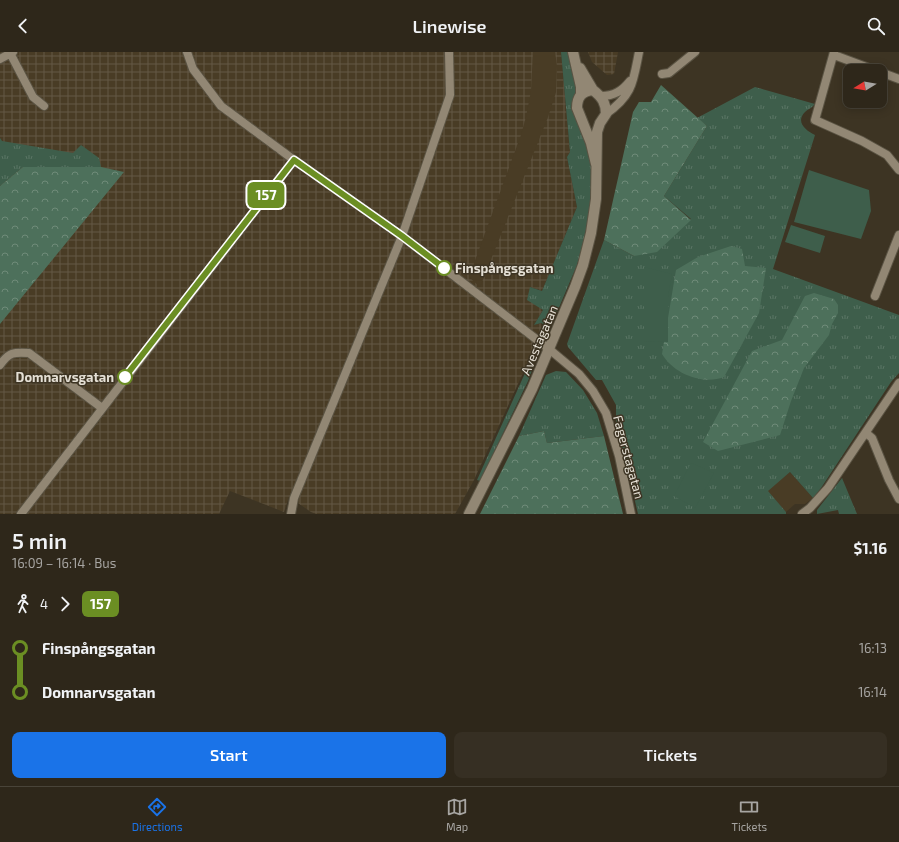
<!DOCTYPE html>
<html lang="en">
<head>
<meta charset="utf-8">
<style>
	:root { --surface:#2e271a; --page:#362f23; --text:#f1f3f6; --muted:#a7a5a2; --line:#494439; --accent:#1a73e8 }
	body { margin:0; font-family:"Exo 2",sans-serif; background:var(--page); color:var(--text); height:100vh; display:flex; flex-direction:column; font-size:15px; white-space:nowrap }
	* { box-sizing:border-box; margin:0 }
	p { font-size:13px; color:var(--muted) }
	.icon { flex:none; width:22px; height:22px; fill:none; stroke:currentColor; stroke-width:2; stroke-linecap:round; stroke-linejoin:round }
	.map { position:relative; height:462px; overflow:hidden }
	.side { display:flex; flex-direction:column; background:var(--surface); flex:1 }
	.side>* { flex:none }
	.badge { padding:0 8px; border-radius:6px; font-size:14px; line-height:26px }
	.needle { width:26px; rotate:259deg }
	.controls { position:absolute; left:843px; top:12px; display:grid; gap:8px }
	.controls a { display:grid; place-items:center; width:44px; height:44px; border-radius:8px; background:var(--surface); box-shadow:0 2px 10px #0003,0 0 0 1px var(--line); font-size:20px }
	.map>.badge { position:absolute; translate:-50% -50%; box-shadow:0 0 0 2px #fff }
	.legs { display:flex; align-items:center; gap:6px; height:44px; padding:0 12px; font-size:13px }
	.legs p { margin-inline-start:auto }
	.overview { display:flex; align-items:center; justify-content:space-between; height:68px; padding:0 12px }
	h1 { font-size:22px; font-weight:600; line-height:30px }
	.cta { display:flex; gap:8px; margin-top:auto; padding:8px 12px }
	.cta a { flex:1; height:46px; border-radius:8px; background:var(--accent); color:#fff; font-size:16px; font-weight:600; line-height:46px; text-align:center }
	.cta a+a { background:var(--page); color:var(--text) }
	ul { padding:0 12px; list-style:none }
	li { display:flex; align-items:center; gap:14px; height:44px; font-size:15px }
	li i { display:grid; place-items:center; width:6px; height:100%; margin:0 5px; background:currentColor }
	li i::after { content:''; width:10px; height:10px; margin:-5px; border:3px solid; border-radius:50%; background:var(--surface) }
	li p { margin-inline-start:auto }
	li:first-child i { background:linear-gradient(#0000 50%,currentColor 0) }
	li:last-child i { background:linear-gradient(currentColor 50%,#0000 0) }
	header { display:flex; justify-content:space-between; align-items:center; height:52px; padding:0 12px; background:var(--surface); font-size:18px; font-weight:600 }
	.tabs { display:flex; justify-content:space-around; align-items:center; height:56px; border-top:1px solid var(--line); background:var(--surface); font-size:11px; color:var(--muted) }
	.tabs a { display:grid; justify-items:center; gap:2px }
	.tabs .selected { color:var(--accent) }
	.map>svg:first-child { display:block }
	.industrial { fill:url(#industrial-grid) }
	.built { fill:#493c25 }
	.grass { fill:url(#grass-tufts) }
	.forest { fill:url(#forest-crowns) }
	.green { fill:#3e5e4b }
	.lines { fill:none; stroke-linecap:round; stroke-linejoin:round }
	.minor-casing { stroke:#5a5343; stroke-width:10 }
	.tertiary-casing { stroke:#5a5343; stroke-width:12 }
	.minor { stroke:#928774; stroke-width:8 }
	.tertiary { stroke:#928774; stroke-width:10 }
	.line-1-casing { stroke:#fff; stroke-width:9 }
	.line-1 { stroke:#6b8e23; stroke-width:6 }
	.stop-1-dot { fill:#fff; stroke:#6b8e23; stroke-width:2 }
	.labels { text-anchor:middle; stroke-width:3; stroke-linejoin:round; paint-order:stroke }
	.stop-label { font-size:13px; font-weight:bold; fill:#e4dfd4; stroke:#3d3423; text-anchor:start }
	.street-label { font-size:13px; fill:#e4dfd4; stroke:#3d3423 }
</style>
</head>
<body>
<header><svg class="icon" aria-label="back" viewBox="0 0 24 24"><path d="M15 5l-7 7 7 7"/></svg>Linewise<svg class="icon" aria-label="search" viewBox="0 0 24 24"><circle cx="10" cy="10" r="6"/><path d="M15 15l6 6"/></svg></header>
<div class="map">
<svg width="899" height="462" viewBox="0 0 899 462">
	<defs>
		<pattern id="industrial-grid" width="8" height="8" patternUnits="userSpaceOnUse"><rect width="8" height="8" fill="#493c25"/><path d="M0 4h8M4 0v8" fill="none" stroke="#635844"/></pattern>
		<pattern id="grass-tufts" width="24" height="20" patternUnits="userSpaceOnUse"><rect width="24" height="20" fill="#3e5e4b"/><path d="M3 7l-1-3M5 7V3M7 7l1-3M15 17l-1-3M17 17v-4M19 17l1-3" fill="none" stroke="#5a7564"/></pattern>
		<pattern id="forest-crowns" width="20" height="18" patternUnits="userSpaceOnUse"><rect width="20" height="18" fill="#4d705b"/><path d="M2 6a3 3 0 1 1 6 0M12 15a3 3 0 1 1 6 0" fill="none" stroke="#6f8b79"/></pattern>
	</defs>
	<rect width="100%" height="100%" fill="#3d3423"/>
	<path class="industrial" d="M 0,0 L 561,0 L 570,100 L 567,105 L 577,155 L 542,239 L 530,235 L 543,258 L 534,273 L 541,271 L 542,275 L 529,308 L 474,428 L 455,462 L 316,462 L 311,460 L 289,445 L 284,460 L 230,439 L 219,462 L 0,462 Z
		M 588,0 L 618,0 L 614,22 L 607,23 L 592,10 Z"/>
	<path class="built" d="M 533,0 L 555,0 L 557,14 L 556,40 L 548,65 L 480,235 L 469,225 L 521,83 L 526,65 L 531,39 Z
		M 790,420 L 813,446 L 805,452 L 795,452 L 786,460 L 767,439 Z"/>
	<path class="grass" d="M 561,0 L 567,0 L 578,32 L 591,113 L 592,139 L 589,163 L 584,188 L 577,213 L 552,272 L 549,275 L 541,271 L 534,273 L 543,258 L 527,248 L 530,235 L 542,239 L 577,155 L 567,105 L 570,100 Z
		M 755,35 L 815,52 C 812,56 808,57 805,60 C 795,70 806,79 815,83 L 773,217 L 899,263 L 899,321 L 891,330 L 821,436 L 813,446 L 790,420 L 768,439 L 786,460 L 786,462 L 638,462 L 616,368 L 616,353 L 602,328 L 596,328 L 568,295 L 567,292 L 604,188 L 634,204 L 691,167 L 664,144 L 707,74 L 697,66 Z
		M 0,86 L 2,89 L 73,101 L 81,93 L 99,106 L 101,115 L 23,115 L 0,134 Z
		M 530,310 L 534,313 L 528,329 L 480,429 L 477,428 Z
		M 556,319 L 566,320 L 583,338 L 597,361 L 604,384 L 547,391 L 544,379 L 519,384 L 546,323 Z
		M 842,426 L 857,462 L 839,462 L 838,458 L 817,462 L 817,458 Z"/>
	<path class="forest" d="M 661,33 L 707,74 L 664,144 L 691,168 L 657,200 L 634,204 L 604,188 L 633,60 L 639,50 L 651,50 Z
		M 23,115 L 101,115 L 124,120 L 0,272 L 0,134 Z
		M 731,194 L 742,197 L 745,214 L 766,216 L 759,261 L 724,325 C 702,333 674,322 662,302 L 676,218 L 698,205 Z
		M 814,241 L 834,247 L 838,253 L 838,261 L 832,272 L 829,283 L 804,316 L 791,349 L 780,383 L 718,399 L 703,390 L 752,299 L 782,288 L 805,244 Z
		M 544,379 L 547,391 L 604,384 L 623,462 L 480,462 L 519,384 Z"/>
	<path class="green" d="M 809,118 L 869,138 L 871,159 L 861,187 L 794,170 Z
		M 791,173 L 825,184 L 820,201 L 785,190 Z
		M 644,215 L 672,222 L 668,245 L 668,290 L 644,289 Z
		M 691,411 L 714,421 L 695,456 L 674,444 Z"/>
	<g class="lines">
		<g class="minor-casing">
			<path id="minor" d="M 187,0 L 193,17 L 221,54 L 290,105 L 402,184 L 549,297 L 579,322 L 593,339 L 606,361 L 619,404 L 631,462
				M 834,0 L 815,68 L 862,89 L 887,103 L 899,118
				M 10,1 L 33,45 L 44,54
				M 834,3 L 877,19
				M 0,7 L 13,0
				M 880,20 L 899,27
				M 662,22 L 669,21 L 695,0
				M 601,44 C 614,44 622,39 630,29
				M 606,62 C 633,43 633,30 639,0
				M 875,244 L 899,183
				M 0,313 C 9,300 14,300 29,301 L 102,356
				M 866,381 L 872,386 L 889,428 L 899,447
				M 21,462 L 294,108
				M 291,462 L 294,446 L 402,184 L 450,43 L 449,0
				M 802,462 L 810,456 L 828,436 L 899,331"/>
		</g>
		<g class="tertiary-casing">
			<path id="tertiary" d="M 573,0 L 581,35 L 581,42
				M 580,16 L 593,38
				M 469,462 L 532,337 L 575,235 L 583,213 L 591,181 L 596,147 L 597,80 L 600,71 L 606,62 C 606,51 602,45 593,38 C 582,39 577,45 577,56 L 591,91 L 596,112"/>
		</g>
		<use href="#minor" class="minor"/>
		<use href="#tertiary" class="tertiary"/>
	</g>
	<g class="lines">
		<g class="line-1-casing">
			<path id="line-1" d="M 125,325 L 294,108 L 402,184 L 444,216"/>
		</g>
		<use href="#line-1" class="line-1"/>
	</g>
	<g class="stop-1-dot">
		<circle cx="444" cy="216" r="7"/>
		<circle cx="125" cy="325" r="7"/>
	</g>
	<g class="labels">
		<g class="stop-label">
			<text x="455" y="221">Finspångsgatan</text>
			<text x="114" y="330" text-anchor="end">Domnarvsgatan</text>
		</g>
		<g class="street-label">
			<text transform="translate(539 288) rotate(-67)" y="5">Avestagatan</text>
			<text transform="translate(629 405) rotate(75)" y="5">Fagerstagatan</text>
		</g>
	</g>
</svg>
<div class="controls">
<a><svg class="needle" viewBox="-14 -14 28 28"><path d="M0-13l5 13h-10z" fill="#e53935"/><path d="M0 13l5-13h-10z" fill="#a7a5a2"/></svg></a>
</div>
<b class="badge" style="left:266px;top:143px;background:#6b8e23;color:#fff">157</b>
</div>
<section class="side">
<div class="overview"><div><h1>5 min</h1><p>16:09 – 16:14 · Bus</p></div><b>$1.16</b></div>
<div class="legs"><svg class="icon" aria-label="walk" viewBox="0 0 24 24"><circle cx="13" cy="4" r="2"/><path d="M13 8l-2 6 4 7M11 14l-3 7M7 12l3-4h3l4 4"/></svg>4<svg class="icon" aria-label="forward" viewBox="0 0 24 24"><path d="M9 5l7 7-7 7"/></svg><b class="badge" style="background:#6b8e23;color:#fff">157</b></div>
<ul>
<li><i style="color:#6b8e23"></i><b>Finspångsgatan</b><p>16:13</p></li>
<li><i style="color:#6b8e23"></i><b>Domnarvsgatan</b><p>16:14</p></li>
</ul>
<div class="cta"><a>Start</a><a>Tickets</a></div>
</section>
<nav class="tabs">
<a class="selected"><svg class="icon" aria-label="directions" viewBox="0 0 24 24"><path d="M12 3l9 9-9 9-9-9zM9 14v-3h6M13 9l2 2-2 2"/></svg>Directions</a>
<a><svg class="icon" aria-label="map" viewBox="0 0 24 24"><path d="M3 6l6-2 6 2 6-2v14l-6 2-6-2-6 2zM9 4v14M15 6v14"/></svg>Map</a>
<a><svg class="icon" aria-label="tickets" viewBox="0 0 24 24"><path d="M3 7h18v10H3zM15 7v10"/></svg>Tickets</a>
</nav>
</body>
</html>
